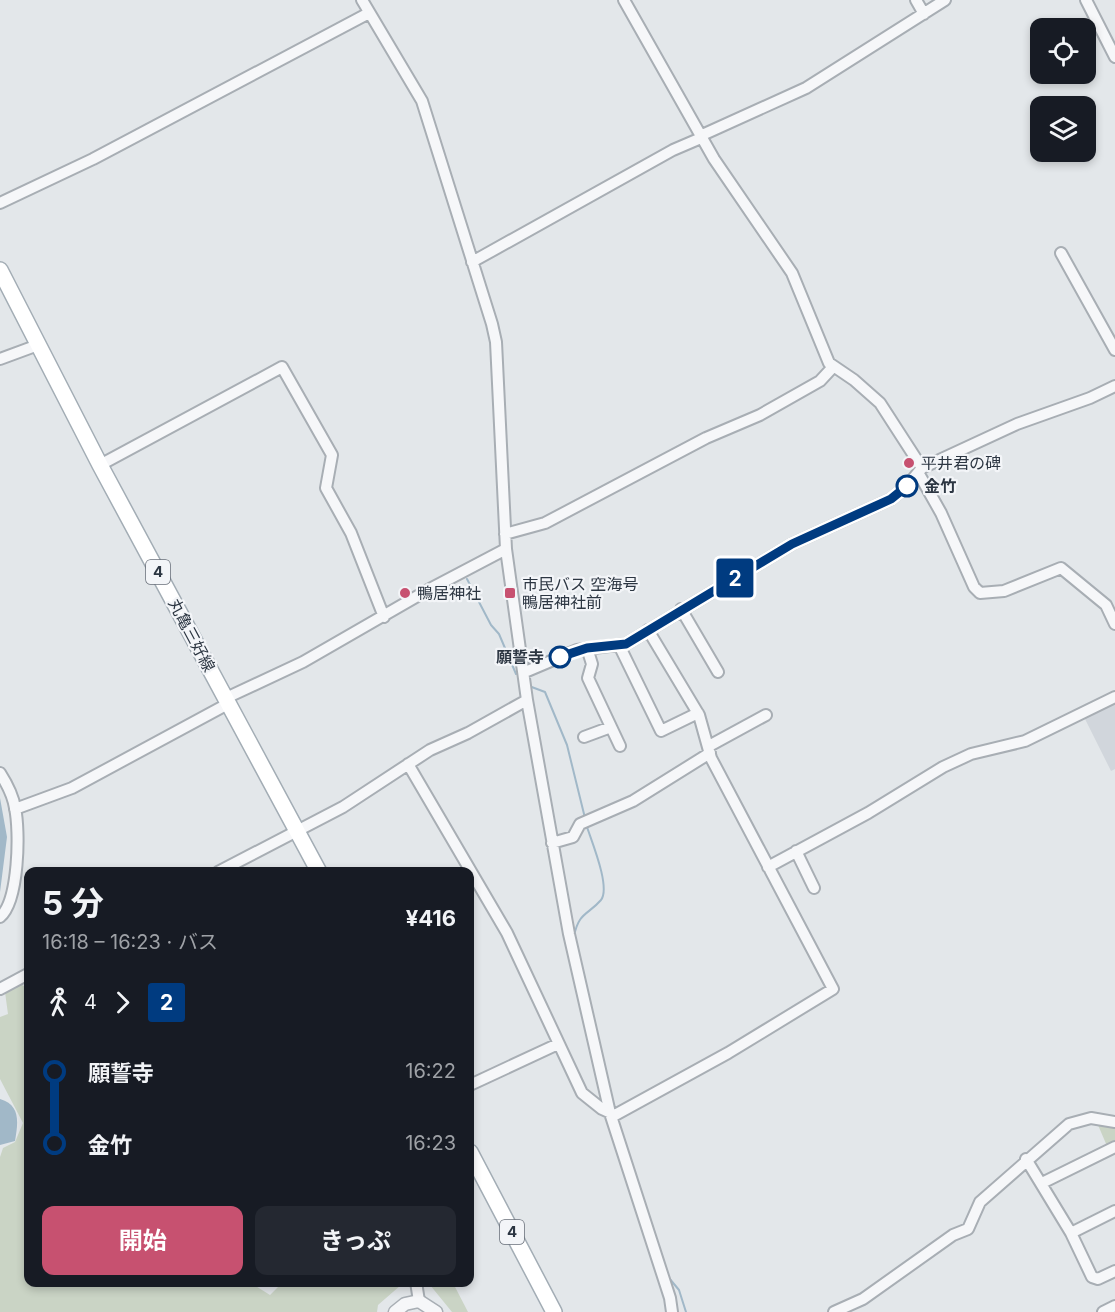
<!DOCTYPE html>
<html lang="ja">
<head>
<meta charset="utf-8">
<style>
	:root { --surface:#171b24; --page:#242831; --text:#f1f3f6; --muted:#9ea1a6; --accent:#c75170 }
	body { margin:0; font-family:Inter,"Noto Sans JP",sans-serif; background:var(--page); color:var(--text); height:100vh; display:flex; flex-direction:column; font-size:22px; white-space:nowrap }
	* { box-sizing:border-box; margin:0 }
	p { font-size:20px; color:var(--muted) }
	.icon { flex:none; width:33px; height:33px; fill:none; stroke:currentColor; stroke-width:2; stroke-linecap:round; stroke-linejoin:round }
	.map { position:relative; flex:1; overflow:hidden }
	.sheet { position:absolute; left:24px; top:867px; width:450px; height:420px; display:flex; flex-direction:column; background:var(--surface); border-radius:12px; box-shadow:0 3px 9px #0003 }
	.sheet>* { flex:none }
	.badge { padding:0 12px; border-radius:4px; font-size:21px; line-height:39px }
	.fabs { position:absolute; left:1030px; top:18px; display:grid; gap:12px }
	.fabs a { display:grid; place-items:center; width:66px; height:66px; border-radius:12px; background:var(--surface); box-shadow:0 3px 9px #0003; font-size:30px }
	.map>.badge { position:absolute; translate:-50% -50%; box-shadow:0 0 0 3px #fff }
	.legs { display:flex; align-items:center; gap:9px; height:66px; padding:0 18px; font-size:20px }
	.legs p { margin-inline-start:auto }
	.overview { display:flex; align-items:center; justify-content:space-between; height:102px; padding:0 18px }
	h1 { font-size:33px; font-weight:700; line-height:45px }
	.primary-button { display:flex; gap:12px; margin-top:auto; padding:12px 18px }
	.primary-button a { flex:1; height:69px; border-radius:12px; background:var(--accent); color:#fff; font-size:24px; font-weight:700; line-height:69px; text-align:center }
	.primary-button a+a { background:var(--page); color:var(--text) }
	ul { padding:0 18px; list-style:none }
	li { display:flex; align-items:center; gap:21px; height:72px; font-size:22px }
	li i { display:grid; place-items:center; width:9px; height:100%; margin:0 8px; background:currentColor }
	li i::after { content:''; width:15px; height:15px; margin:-8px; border:4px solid; border-radius:50%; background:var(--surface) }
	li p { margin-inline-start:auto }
	li:first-child i { background:linear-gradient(#0000 50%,currentColor 0) }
	li:last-child i { background:linear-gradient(currentColor 50%,#0000 0) }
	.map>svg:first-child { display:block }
	.built { fill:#d1d6dc }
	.green { fill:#cad4c5 }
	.water { fill:#a1b8c8 }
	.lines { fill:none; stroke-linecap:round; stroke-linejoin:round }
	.stream { stroke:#a1b8c8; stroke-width:2 }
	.minor-casing { stroke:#a8aeb4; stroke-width:14 }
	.tertiary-casing { stroke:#a8aeb4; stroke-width:15 }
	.primary-casing { stroke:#a3adb5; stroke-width:18 }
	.minor { stroke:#f6f7f9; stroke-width:10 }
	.tertiary { stroke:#f6f7f9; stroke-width:12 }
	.primary { stroke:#fff; stroke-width:15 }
	.line-1-casing { stroke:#fff; stroke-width:14 }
	.line-1 { stroke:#003b80; stroke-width:9 }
	.poi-dot { fill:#c75170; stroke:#f3f5f8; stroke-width:2 }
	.stop-1-dot { fill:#fff; stroke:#003b80; stroke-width:3 }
	.labels { text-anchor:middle; stroke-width:4.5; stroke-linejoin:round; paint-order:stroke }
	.shield { fill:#f3f5f8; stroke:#686f79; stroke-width:1.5 }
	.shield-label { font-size:15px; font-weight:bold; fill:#2c3642 }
	.poi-label { font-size:16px; fill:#2c3642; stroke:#f3f5f8; text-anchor:start }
	.stop-label { font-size:16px; font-weight:bold; fill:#2c3642; stroke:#f3f5f8; text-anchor:start }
	.street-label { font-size:16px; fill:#2c3642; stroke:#f3f5f8 }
</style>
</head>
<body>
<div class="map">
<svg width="1115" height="1312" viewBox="0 0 1115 1312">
	<rect width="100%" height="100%" fill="#e3e7ea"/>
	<path class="built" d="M 1115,699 L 1115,769 L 1111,771 L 1083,715 Z"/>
	<path class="green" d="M 20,984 L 28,988 L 28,1282 L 249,1282 L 270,1295 L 282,1283 L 453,1283 L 468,1312 L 452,1312 L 430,1285 L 401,1285 L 378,1305 L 377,1312 L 0,1312 L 0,1157 L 3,1148 L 15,1142 L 23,1123 L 0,1079 L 0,1017 L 8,1014 L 5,992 Z
		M 1098,1125 L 1115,1128 L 1115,1142 L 1107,1146 Z"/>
	<path class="water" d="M 0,798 L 7,837 L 0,892 Z
		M 0,1099 C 21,1105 18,1123 15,1141 L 0,1145 Z"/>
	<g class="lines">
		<path class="stream" d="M 467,579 L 491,625 L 499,634 L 516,674
			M 529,686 L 545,692 L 567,745 L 585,818
			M 574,936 C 579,912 588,915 601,900 C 611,887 591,840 586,824
			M 669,1278 L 679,1290 L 686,1312"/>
		<g class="minor-casing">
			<path id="minor" d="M 362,0 L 422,101 L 492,324 L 496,342 L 506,549 L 527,700 L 569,934 L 610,1113 L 670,1298 L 672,1312
				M 624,0 L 714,159 L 792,273 L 829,363 L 854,380 L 880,403 L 922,468
				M 916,0 L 924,14
				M 1086,0 L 1115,57
				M 700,136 L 806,88 L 945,0
				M 0,203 L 93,159 L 369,13
				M 1061,253 L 1115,350
				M 472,262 L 673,150 L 701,138
				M 0,359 L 38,345
				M 100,465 L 282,367 L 332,455 L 326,488 L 351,533 L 384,617
				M 919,474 L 941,513 L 974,587 L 980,593 L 1004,591 L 1061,568 L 1106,605 L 1115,624
				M 505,534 L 545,523 L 706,438 L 760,415 L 820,381 L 833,367
				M 681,609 L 718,672
				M 619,645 L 661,731 L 698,713
				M 587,648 L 592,664 L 588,678 L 620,746
				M 525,672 L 577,650 L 626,644 L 792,544 L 891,499 L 907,486 L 922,468 L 1017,424 L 1090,398 L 1115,386
				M 584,737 L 611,727
				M 709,746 L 766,715
				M 408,764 L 507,933 L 582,1093 L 602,1109 L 615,1115 L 728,1053 L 833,989 L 711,758 L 699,715 L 648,630
				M 0,773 C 7,784 13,795 15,808 C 20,831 19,901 0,917
				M 15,809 L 72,788 L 224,706 L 226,698 L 303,662 L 428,590 L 506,549
				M 552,843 L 573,837 L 580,824 L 633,801 L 710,753
				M 796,851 L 814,888
				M 768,867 L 868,813 L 943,767 L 971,754 L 1025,741 L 1115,697
				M 218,872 L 343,807 L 430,750 L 468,733 L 527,700
				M 0,989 L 28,974
				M 470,1085 L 558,1044
				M 1026,1159 L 1071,1233 L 1092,1277 L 1098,1279 L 1115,1271
				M 1042,1183 L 1115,1147
				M 1071,1233 L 1115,1211
				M 416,1282 L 419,1301
				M 834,1312 L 863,1299 L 953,1235 L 968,1229 L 980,1202 L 1069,1124 L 1091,1118 L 1115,1122
				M 1103,1312 L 1115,1306"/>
		</g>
		<g class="tertiary-casing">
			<path id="tertiary" d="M 395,1312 L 405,1304 L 419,1301 L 436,1312"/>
		</g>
		<g class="primary-casing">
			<path id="primary" d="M 0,270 L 100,465 L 319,872
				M 470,1152 L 554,1312"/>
		</g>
		<use href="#minor" class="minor"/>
		<use href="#tertiary" class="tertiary"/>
		<use href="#primary" class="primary"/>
	</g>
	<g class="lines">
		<g class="line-1-casing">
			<path id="line-1" d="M 560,657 L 587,648 L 626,644 L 792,544 L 891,499 L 907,486"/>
		</g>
		<use href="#line-1" class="line-1"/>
	</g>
	<g class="poi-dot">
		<circle cx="909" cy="463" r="6"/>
		<circle cx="405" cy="593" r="6"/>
		<rect x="504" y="587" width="12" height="12" rx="3"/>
	</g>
	<g class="stop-1-dot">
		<circle cx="907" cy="486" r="10"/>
		<circle cx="560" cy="657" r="10"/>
	</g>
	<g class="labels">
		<g class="shield">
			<rect x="146" y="560" width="24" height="24" rx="4.5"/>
			<rect x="500" y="1220" width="24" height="24" rx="4.5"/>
		</g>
		<g class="shield-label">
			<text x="158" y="577">4</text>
			<text x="512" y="1237">4</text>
		</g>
		<g class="poi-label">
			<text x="921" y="469">平井君の碑</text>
			<text x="522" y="590">市民バス 空海号<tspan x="522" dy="18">鴨居神社前</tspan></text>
			<text x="417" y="599">鴨居神社</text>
		</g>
		<g class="stop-label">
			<text x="924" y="492">金竹</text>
			<text x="544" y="663" text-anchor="end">願誓寺</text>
		</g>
		<g class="street-label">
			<text transform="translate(192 635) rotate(62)" y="6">丸亀三好線</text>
		</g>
	</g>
</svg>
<div class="fabs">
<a><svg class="icon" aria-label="locate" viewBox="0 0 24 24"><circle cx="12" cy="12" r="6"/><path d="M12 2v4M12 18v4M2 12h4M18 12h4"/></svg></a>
<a><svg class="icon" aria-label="layers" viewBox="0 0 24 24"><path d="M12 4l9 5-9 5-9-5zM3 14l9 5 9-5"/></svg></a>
</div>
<b class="badge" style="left:735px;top:578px;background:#003b80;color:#fff">2</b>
<section class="sheet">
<div class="overview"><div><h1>5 分</h1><p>16:18 – 16:23 · バス</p></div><b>¥416</b></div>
<div class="legs"><svg class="icon" aria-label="walk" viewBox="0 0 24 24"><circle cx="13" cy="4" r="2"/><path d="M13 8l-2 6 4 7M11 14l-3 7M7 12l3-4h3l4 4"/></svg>4<svg class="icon" aria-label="forward" viewBox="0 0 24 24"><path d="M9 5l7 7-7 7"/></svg><b class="badge" style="background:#003b80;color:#fff">2</b></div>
<ul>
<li><i style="color:#003b80"></i><b>願誓寺</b><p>16:22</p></li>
<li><i style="color:#003b80"></i><b>金竹</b><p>16:23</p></li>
</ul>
<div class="primary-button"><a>開始</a><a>きっぷ</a></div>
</section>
</div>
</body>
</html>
